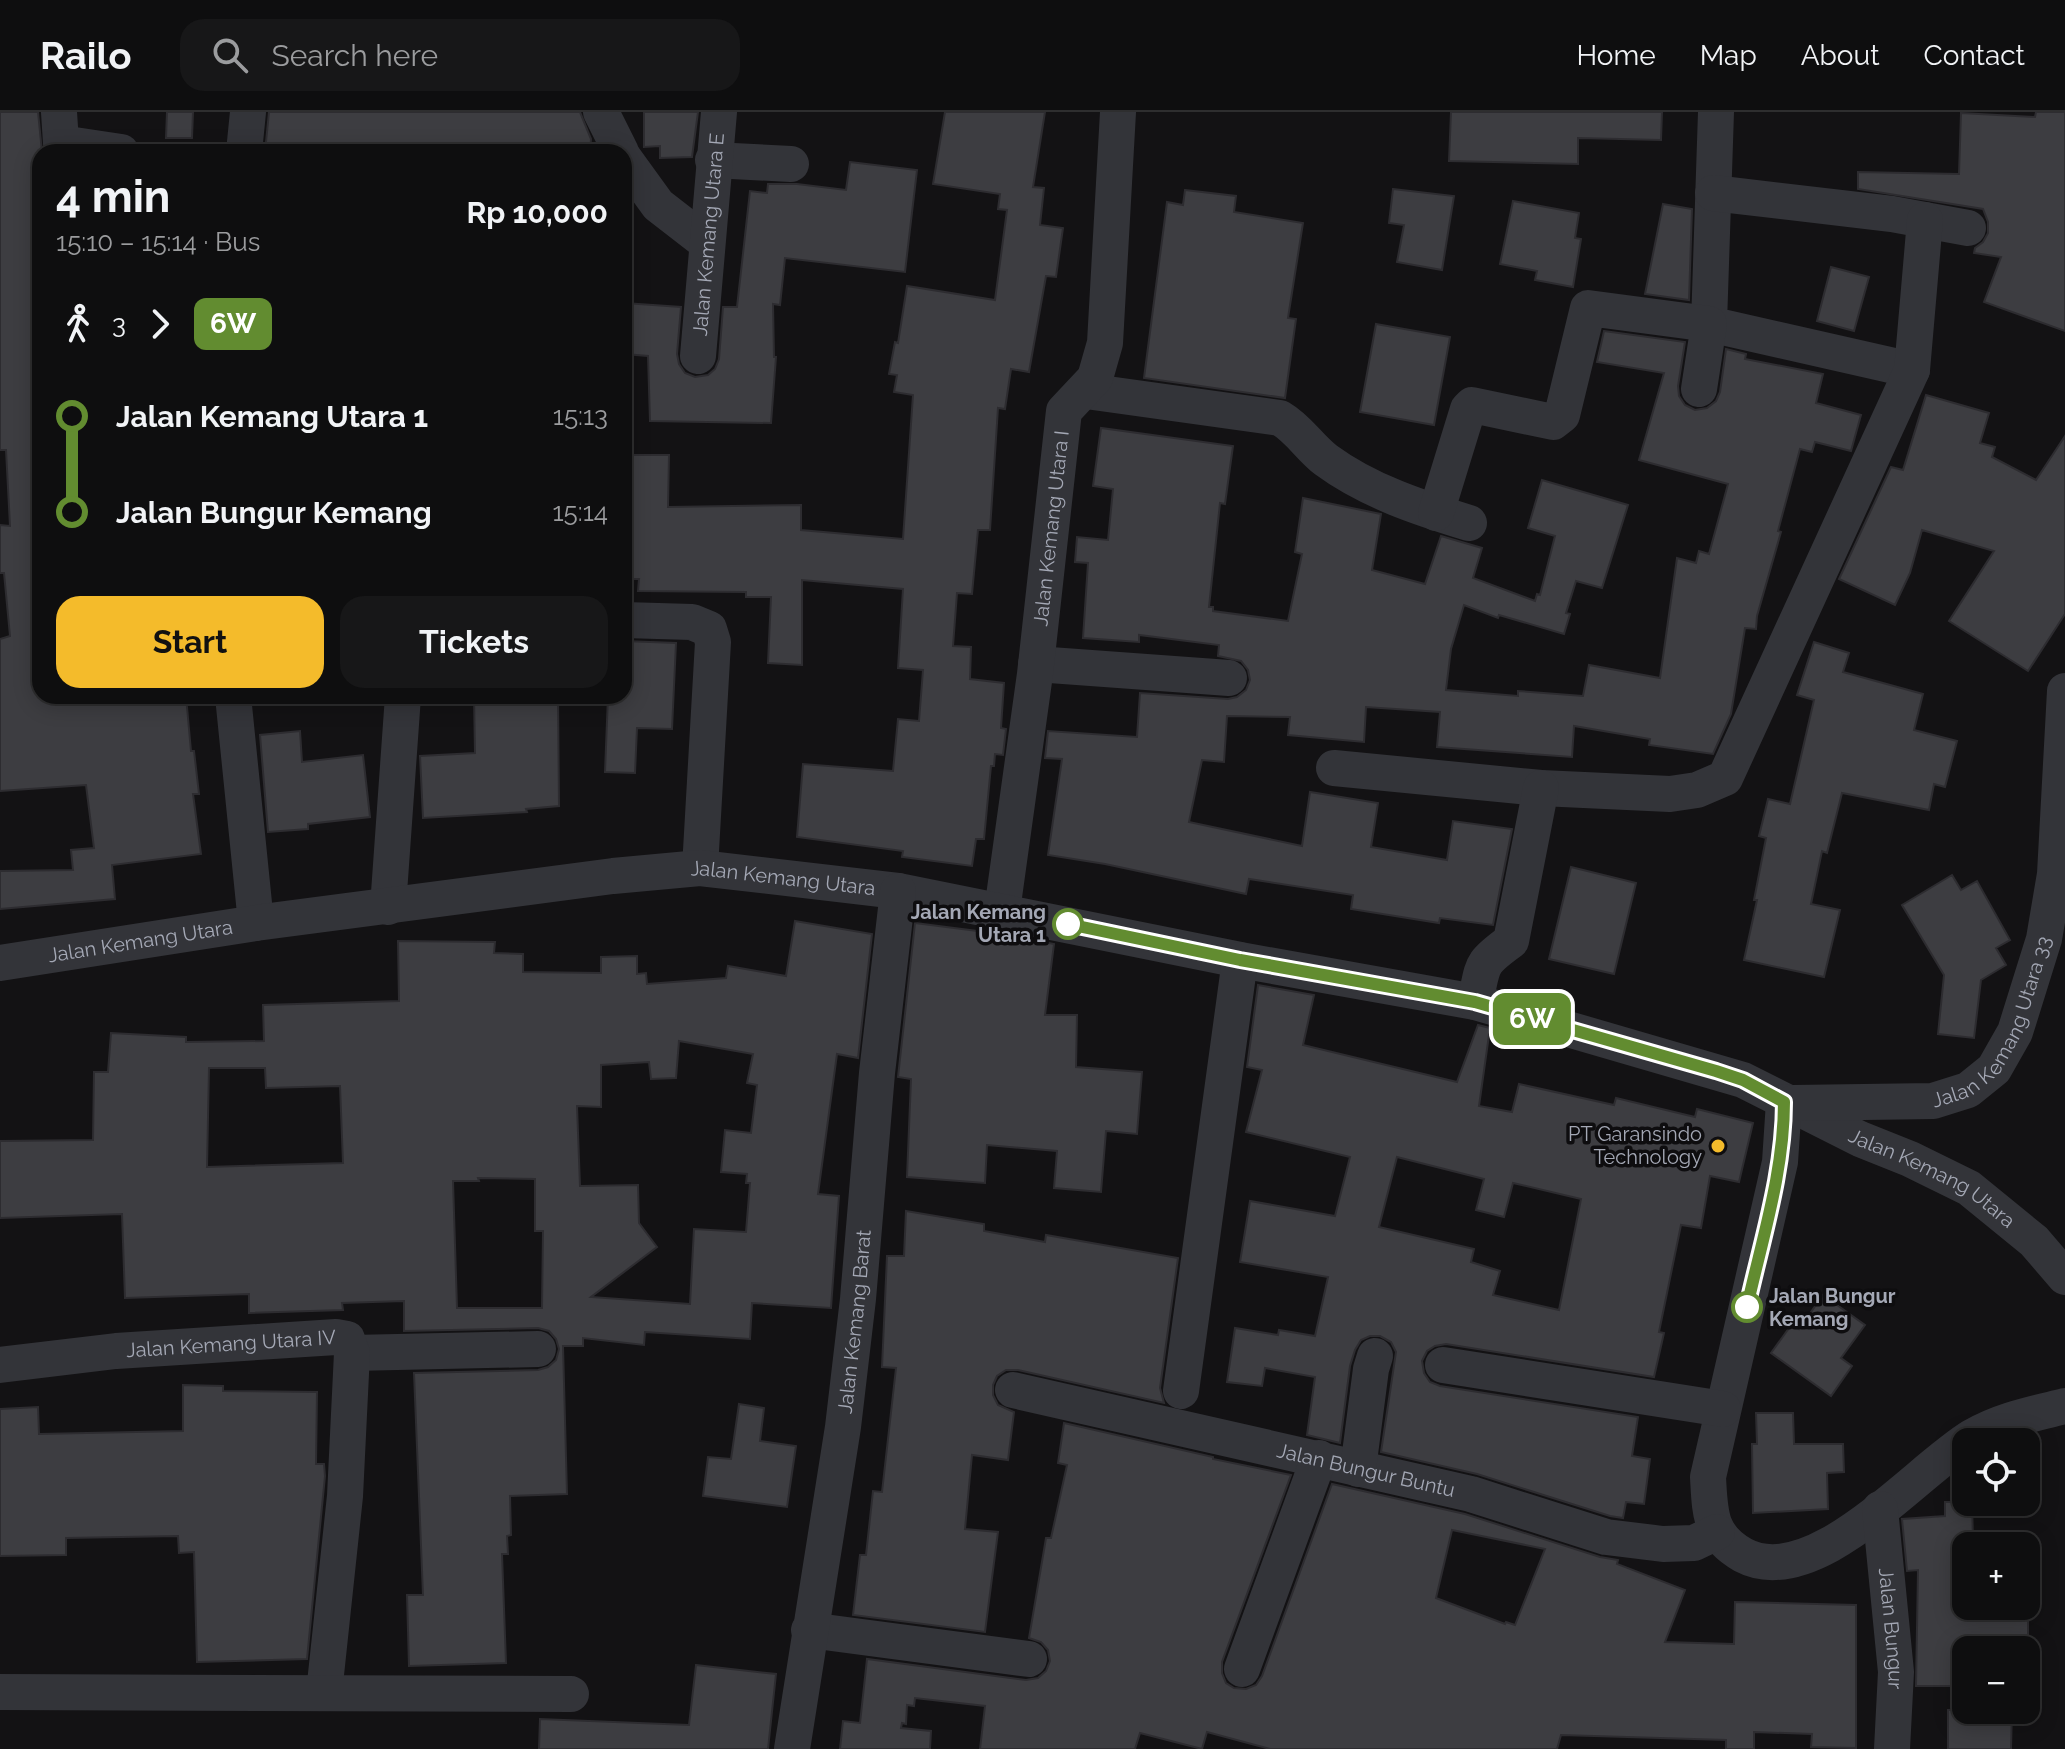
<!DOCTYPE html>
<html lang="en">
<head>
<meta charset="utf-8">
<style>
	:root { --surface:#0e0e0f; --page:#171718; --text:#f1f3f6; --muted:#9b9c9e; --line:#2e2e2f; --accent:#f4bb2b }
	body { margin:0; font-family:Raleway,sans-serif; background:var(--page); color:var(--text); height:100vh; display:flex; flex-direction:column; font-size:30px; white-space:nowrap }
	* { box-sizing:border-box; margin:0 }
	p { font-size:26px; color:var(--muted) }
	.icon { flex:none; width:44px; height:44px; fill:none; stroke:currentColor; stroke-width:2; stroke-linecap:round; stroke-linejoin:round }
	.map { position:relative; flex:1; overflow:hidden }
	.details { position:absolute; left:32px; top:32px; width:600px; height:560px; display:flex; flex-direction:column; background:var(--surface); border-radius:24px; box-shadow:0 4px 20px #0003,0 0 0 2px var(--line) }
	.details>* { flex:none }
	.badge { padding:0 16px; border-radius:12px; font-size:28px; line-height:52px }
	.tools { position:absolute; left:1952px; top:1316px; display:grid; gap:16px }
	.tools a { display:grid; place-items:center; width:88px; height:88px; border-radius:16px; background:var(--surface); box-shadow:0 4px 20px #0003,0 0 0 2px var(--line); font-size:40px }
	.map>.badge { position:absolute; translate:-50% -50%; box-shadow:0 0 0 4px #fff }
	.legs { display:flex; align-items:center; gap:12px; height:88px; padding:0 24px; font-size:26px }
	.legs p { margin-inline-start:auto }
	.summary { display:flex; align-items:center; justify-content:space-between; height:136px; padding:0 24px }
	h1 { font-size:44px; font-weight:700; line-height:60px }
	.cta { display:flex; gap:16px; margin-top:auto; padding:16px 24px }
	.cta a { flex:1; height:92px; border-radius:24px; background:var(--accent); color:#111; font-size:32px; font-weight:700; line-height:92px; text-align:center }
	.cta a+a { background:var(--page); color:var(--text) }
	ul { padding:0 24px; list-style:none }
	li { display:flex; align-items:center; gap:28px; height:96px; font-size:30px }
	li i { display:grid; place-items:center; width:12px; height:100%; margin:0 10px; background:currentColor }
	li i::after { content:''; width:20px; height:20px; margin:-10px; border:6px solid; border-radius:50%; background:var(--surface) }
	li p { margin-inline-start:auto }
	li:first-child i { background:linear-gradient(#0000 50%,currentColor 0) }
	li:last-child i { background:linear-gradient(currentColor 50%,#0000 0) }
	header { display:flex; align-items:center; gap:48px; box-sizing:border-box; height:112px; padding:0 40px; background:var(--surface); border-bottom:2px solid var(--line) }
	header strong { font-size:38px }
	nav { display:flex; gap:44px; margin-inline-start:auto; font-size:28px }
	.search { width:560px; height:72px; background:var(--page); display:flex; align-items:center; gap:20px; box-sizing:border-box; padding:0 28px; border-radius:24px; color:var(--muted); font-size:30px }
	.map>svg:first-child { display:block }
	.building { fill:#3d3d41; stroke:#2d2c30; stroke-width:2; fill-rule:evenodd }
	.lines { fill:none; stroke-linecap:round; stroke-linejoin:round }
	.minor { stroke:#333439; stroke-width:36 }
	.line-1-casing { stroke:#fff; stroke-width:18 }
	.line-1 { stroke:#628c30; stroke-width:12 }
	.stop-1-dot { fill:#fff; stroke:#628c30; stroke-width:4 }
	.poi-dot { fill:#f4bb2b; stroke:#0e0d0f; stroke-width:3 }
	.labels { text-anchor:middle; stroke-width:7; stroke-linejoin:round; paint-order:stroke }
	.street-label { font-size:20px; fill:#a4a8b5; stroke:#0e0d0f }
	.stop-label { font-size:20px; font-weight:bold; fill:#a4a8b5; stroke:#0e0d0f; text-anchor:end }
	.poi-label { font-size:20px; fill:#a4a8b5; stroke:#0e0d0f; text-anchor:end }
</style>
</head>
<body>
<header>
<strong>Railo</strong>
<div class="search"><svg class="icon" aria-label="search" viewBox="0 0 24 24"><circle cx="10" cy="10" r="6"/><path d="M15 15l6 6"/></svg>Search here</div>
<nav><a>Home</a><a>Map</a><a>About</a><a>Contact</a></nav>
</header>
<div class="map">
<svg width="2065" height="1637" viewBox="0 0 2065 1637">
	<rect width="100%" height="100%" fill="#131214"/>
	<path class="building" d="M 0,0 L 38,0 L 42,40 L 40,40 L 40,584 L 186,584 L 191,639 L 194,639 L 199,682 L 193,682 L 201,742 L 112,753 L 115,787 L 0,797 L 0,759 L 73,758 L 71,738 L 94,736 L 86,673 L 0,679 L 0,527 L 10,524 L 4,461 L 0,461 L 0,413 L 10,414 L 6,338 L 0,338 Z
		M 167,0 L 193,0 L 192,26 L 166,26 Z
		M 269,0 L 580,0 L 591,27 L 590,40 L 265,40 Z
		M 644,0 L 698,0 L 692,45 L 660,46 L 660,34 L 644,35 Z
		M 945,0 L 1045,0 L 1033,75 L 1044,76 L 1040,113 L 1063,116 L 1056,165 L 1046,164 L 1029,260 L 1011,257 L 1005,297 L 998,296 L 990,418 L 978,418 L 972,482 L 957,481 L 953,534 L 971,535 L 970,567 L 1004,571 L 1001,616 L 1006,617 L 1003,643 L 995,642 L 994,654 L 991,654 L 984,727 L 976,727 L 972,754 L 902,745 L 903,739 L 797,725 L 803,652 L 893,659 L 898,607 L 919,609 L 923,558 L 898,556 L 903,477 L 802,468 L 802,553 L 768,551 L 771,485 L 746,485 L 746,480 L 638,479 L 639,467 L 624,467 L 624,343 L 669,343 L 668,395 L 801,393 L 801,418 L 903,427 L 913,283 L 894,280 L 897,263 L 889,262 L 895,230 L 898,231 L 907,174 L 995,188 L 1007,98 L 998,97 L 1000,82 L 933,72 Z
		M 1451,0 L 1662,0 L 1661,28 L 1578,26 L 1578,52 L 1449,49 Z
		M 2036,0 L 2065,0 L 2065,219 L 1984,190 L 2001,145 L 1974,141 L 1975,136 L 1983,130 L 1988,121 L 1988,110 L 1983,97 L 1858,77 L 1858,60 L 1959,62 L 1961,1 L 2035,5 Z
		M 850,50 L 917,58 L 905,160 L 785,146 L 780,193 L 773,192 L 774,245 L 776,245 L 771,311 L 650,309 L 648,244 L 624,242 L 625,191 L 681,195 L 677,242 L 679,252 L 685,261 L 695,265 L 708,263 L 715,257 L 719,247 L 723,195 L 737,195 L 750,79 L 767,81 L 768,72 L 797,72 L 846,78 Z
		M 1393,77 L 1454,84 L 1442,158 L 1397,150 L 1404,113 L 1389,111 Z
		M 1185,78 L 1236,84 L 1234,100 L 1303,111 L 1288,206 L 1296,207 L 1285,286 L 1144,266 L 1167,90 L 1183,93 Z
		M 1513,89 L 1579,101 L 1575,126 L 1581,127 L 1573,175 L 1535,168 L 1537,159 L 1500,152 Z
		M 1663,92 L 1692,97 L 1689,188 L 1645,182 Z
		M 1831,155 L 1869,165 L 1854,219 L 1817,209 Z
		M 1376,212 L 1450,225 L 1434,313 L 1360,300 Z
		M 1604,219 L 1685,230 L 1678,274 L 1679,284 L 1685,293 L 1695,298 L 1707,296 L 1716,289 L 1720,280 L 1726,237 L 1746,242 L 1745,247 L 1823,262 L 1816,291 L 1861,303 L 1851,339 L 1815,330 L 1812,340 L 1800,337 L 1778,419 L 1781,420 L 1757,504 L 1756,517 L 1745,516 L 1731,602 L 1713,642 L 1649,633 L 1650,627 L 1574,614 L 1572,645 L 1437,635 L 1440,600 L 1366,595 L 1364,630 L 1288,623 L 1290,605 L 1227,604 L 1224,650 L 1202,648 L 1189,710 L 1302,734 L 1310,680 L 1378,691 L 1371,735 L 1447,748 L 1453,709 L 1512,717 L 1493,813 L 1440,806 L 1439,811 L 1351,797 L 1353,783 L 1249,767 L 1246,782 L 1105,752 L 1048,743 L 1062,647 L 1045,646 L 1048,619 L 1137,625 L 1140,581 L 1228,587 L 1237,585 L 1246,578 L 1250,568 L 1248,558 L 1241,549 L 1218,544 L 1219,533 L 1139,523 L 1139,530 L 1083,526 L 1088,451 L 1075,450 L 1077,425 L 1108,428 L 1113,377 L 1093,374 L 1101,316 L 1233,334 L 1225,392 L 1220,391 L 1209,495 L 1213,495 L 1213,499 L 1288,509 L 1302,442 L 1295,440 L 1303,386 L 1381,402 L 1372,458 L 1425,472 L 1441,424 L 1482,436 L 1473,466 L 1535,489 L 1537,482 L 1540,483 L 1555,424 L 1528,416 L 1542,368 L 1628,393 L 1602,476 L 1576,469 L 1566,501 L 1570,502 L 1564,522 L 1499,503 L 1498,506 L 1464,493 L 1451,537 L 1446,578 L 1518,584 L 1518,579 L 1583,584 L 1589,553 L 1660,566 L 1677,446 L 1696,451 L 1699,439 L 1709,442 L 1728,372 L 1639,348 L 1664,261 L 1597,250 Z
		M 1926,283 L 1989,301 L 1980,331 L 1995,335 L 1992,345 L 2036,368 L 2065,324 L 2065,502 L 2028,559 L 1949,509 L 1994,439 L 1922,418 L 1910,461 L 1895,493 L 1839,467 L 1891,355 L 1903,358 Z
		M 624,529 L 676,531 L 672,617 L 637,616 L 635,661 L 605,660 L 608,584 L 624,584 Z
		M 1814,530 L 1849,541 L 1843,560 L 1923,582 L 1914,618 L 1957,629 L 1945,675 L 1934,672 L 1929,698 L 1842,681 L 1827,741 L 1822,739 L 1811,792 L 1840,798 L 1824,865 L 1744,848 L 1757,788 L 1754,788 L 1766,726 L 1759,724 L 1768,687 L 1790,692 L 1814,588 L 1797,583 Z
		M 474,584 L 558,584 L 559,694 L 526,697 L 527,700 L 423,706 L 420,644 L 475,641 Z
		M 300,619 L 302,650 L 363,643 L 370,705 L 308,712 L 308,717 L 268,720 L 260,623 Z
		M 1571,755 L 1636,771 L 1614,862 L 1549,847 Z
		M 1952,763 L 1961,778 L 1977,769 L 2010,828 L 1996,836 L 2006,853 L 1981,868 L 1974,926 L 1938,922 L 1944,863 L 1902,793 Z
		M 795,809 L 872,822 L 858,946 L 837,942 L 818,1082 L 839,1084 L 831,1196 L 752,1191 L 750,1227 L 645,1220 L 644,1233 L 583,1226 L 583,1234 L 563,1234 L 567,1382 L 510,1384 L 511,1423 L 507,1424 L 508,1442 L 502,1442 L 506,1551 L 409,1554 L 407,1483 L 423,1483 L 414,1261 L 538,1258 L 548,1255 L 556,1248 L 559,1237 L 556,1227 L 549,1219 L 538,1216 L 404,1219 L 404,1189 L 342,1191 L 343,1198 L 249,1201 L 249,1182 L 125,1186 L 122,1102 L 0,1106 L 0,1029 L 93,1028 L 94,960 L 108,960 L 111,921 L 186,925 L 186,930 L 264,929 L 263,893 L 399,889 L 398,829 L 495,830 L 494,841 L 523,842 L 523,860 L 601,861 L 601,845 L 637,844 L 637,862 L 646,861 L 647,872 L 726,866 L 728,854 L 786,864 ZM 679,929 L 753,942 L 747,971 L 757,973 L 751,1021 L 725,1018 L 721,1060 L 747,1062 L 746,1071 L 750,1071 L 746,1120 L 694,1117 L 690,1192 L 591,1185 L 657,1135 L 639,1111 L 638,1073 L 580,1074 L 577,994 L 601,995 L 601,953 L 649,950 L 651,967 L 676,966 ZM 209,956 L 265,956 L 266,976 L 340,974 L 343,1051 L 207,1055 ZM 478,1066 L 535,1067 L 535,1119 L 543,1119 L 542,1196 L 457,1196 L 453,1069 L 479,1069 Z
		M 915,811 L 1009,823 L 1054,832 L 1045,903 L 1077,903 L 1076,955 L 1142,960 L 1137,1022 L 1106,1019 L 1101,1080 L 1054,1076 L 1057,1039 L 987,1033 L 985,1071 L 907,1065 L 911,967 L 898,965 Z
		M 1258,873 L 1314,883 L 1303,933 L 1457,970 L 1478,913 L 1490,916 L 1479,994 L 1512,1000 L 1519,972 L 1614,993 L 1616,986 L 1695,1005 L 1697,997 L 1753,1011 L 1739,1070 L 1710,1064 L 1701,1116 L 1681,1113 L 1659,1220 L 1664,1221 L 1654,1265 L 1446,1232 L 1435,1234 L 1427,1239 L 1422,1249 L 1424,1261 L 1430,1270 L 1440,1274 L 1638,1305 L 1632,1344 L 1650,1347 L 1644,1392 L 1626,1390 L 1623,1406 L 1610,1404 L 1477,1362 L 1381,1340 L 1396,1240 L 1391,1230 L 1380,1224 L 1370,1224 L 1361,1228 L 1355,1238 L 1350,1254 L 1340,1331 L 1307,1323 L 1315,1265 L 1265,1256 L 1262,1274 L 1227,1270 L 1235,1216 L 1278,1223 L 1279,1218 L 1315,1224 L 1328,1165 L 1240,1150 L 1250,1089 L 1335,1104 L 1350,1045 L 1246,1020 L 1262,958 L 1247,955 ZM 1397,1045 L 1484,1067 L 1476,1098 L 1504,1105 L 1513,1071 L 1581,1087 L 1559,1198 L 1493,1183 L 1500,1159 L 1471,1150 L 1474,1137 L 1379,1115 Z
		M 906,1099 L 984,1112 L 984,1119 L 1045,1130 L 1046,1123 L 1178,1146 L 1160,1276 L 1164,1291 L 1018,1258 L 1006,1258 L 997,1264 L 993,1273 L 993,1283 L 998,1293 L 1014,1300 L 1008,1348 L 972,1343 L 965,1417 L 998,1420 L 985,1520 L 853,1503 L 860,1443 L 866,1443 L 873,1379 L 882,1380 L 896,1256 L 882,1255 L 887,1144 L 904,1144 Z
		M 1823,1183 L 1865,1213 L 1841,1246 L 1852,1254 L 1831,1284 L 1771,1241 L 1792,1212 L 1799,1217 Z
		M 183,1273 L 223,1274 L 223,1279 L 317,1280 L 316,1352 L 324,1352 L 325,1364 L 307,1547 L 197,1550 L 194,1440 L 179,1441 L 178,1424 L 66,1426 L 66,1443 L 0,1444 L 0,1297 L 38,1295 L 39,1322 L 183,1319 Z
		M 739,1292 L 764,1296 L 760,1329 L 796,1334 L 787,1395 L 703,1384 L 708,1345 L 731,1347 Z
		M 1756,1301 L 1793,1301 L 1794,1332 L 1843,1332 L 1844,1360 L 1827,1361 L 1828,1397 L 1753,1401 L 1752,1332 L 1757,1332 Z
		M 1064,1311 L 1213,1345 L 1213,1347 L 1291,1363 L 1222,1550 L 1222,1561 L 1226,1571 L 1234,1576 L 1246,1577 L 1256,1573 L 1262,1564 L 1332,1372 L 1465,1402 L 1600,1445 L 1618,1448 L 1617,1452 L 1685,1478 L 1665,1530 L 1734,1532 L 1735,1490 L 1856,1493 L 1856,1636 L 1811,1635 L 1812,1622 L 1754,1620 L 1754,1637 L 1726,1637 L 1726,1628 L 1561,1623 L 1557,1637 L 1270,1637 L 1207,1620 L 1202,1637 L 1140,1621 L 1135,1637 L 980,1637 L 985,1594 L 915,1586 L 914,1594 L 907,1593 L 906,1612 L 902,1611 L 901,1616 L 931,1619 L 930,1637 L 840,1637 L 843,1609 L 860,1611 L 867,1547 L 1026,1568 L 1038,1566 L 1046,1559 L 1050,1549 L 1048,1538 L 1041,1530 L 1029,1526 L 1046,1426 L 1051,1426 L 1067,1353 L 1058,1351 ZM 1452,1418 L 1545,1437 L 1515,1513 L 1506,1510 L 1505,1512 L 1436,1486 Z
		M 1945,1390 L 1972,1390 L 1973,1428 L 1959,1429 L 1961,1488 L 1966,1488 L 1966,1494 L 1980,1494 L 1980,1507 L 2028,1508 L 2028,1538 L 1962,1538 L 1962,1574 L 1916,1574 L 1918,1458 L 1907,1459 L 1902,1407 L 1945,1404 Z
		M 696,1553 L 776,1562 L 768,1637 L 539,1637 L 540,1607 L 689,1613 Z
		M 1948,1598 L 2012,1598 L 2011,1637 L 1948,1637 Z"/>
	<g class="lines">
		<g class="minor">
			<path d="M 59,0 L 61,31 L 121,40"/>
			<path d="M 601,0 L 621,40"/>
			<path d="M 1716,0 L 1709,212 L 1912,258"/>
			<path d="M 244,40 L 248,0"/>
			<path d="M 624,46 L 658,93 L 707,131"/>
			<path d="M 713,48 L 791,52"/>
			<path d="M 1713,81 L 1892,102 L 1968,116"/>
			<path id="s1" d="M 698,244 L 719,0"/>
			<path d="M 1086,279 L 1280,306 C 1299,317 1309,335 1326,348 C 1368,379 1420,396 1469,411"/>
			<path d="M 1436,401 L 1468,297 L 1472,293 L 1553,310 L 1562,303 L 1588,196 L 1709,212 L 1699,277"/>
			<path d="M 624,508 L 692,510 L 709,517 L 713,530 L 700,756"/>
			<path d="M 1036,552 L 1229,566"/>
			<path d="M 233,584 L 256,811"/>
			<path d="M 1334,656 L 1541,676 L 1670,682 L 1697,678 L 1725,666 L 1912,258 L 1925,108"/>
			<path d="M 388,795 L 403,584"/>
			<path id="s2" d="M 1002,799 L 1035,562 L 1064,299 L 1095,266 L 1105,231 L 1118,0"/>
			<path id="s3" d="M 0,851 L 256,811 L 613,764 L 700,756 L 898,779 L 1240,848 L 1475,890 L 1743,968 L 1860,1027 L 1910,1047 L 1969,1076 L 2034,1129 L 2065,1165"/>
			<path d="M 1475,890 C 1484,852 1478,853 1511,829 L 1541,676"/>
			<path d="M 1784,990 L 1780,1050 L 1708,1365 C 1710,1400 1709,1424 1743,1443 C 1814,1481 1916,1359 1972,1325 C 2001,1308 2033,1302 2065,1294"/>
			<path id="s4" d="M 1793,991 L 1933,989 L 1968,978 L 1994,957 L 2015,920 L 2044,827 L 2055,762 L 2065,579"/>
			<path d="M 352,1241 L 538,1237"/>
			<path id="s5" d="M 0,1253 L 116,1239 L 336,1225 L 347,1227 L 352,1241 L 345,1384 L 324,1581"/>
			<path d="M 1443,1253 L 1723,1297"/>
			<path id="s6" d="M 1013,1278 L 1471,1382 L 1606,1425 L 1663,1432 L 1694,1431 L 1717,1420"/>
			<path d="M 1181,1279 L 1240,848"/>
			<path d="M 1358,1357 L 1371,1257 L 1375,1244"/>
			<path id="s7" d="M 1880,1397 L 1896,1560 L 1892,1637"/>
			<path d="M 809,1518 L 1029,1547"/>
			<path d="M 1242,1557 L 1319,1346"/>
			<path d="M 0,1580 L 571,1582"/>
			<path id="s8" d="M 792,1637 L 843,1315 L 858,1187 L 877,961 L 898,779"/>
		</g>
	</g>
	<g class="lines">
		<g class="line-1-casing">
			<path id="line-1" d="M 1068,812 L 1240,848 L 1475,890 L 1716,959 L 1743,968 L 1784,990 C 1784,1060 1762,1127 1747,1195"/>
		</g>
		<use href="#line-1" class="line-1"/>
	</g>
	<g class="stop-1-dot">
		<circle cx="1068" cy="812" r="14"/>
		<circle cx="1747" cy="1195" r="14"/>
	</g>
	<circle class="poi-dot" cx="1718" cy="1034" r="8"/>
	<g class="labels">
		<g class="street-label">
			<text dy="7" stroke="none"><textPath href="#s1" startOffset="122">Jalan Kemang Utara E</textPath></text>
			<text dy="7" stroke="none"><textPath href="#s2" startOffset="386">Jalan Kemang Utara I</textPath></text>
			<text dy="7" stroke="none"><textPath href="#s3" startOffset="790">Jalan Kemang Utara</textPath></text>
			<text dy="7" stroke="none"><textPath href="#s3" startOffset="142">Jalan Kemang Utara</textPath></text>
			<text dy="7" stroke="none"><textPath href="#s4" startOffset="246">Jalan Kemang Utara 33</textPath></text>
			<text dy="7" stroke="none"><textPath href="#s3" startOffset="1986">Jalan Kemang Utara</textPath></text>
			<text dy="7" stroke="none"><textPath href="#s8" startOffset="432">Jalan Kemang Barat</textPath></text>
			<text dy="7" stroke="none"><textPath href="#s5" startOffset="232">Jalan Kemang Utara IV</textPath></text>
			<text dy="7" stroke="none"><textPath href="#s6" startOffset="362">Jalan Bungur Buntu</textPath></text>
			<text dy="7" stroke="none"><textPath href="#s7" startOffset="120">Jalan Bungur</textPath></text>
		</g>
		<g class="stop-label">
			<text x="1046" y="807">Jalan Kemang<tspan x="1046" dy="23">Utara 1</tspan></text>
			<text x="1769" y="1191" text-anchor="start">Jalan Bungur<tspan x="1769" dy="23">Kemang</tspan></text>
		</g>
		<g class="poi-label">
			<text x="1702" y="1029">PT Garansindo<tspan x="1702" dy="23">Technology</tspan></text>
		</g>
	</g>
</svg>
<div class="tools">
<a><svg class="icon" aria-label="locate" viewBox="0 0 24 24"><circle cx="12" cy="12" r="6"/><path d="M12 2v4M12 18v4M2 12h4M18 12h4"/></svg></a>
<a>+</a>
<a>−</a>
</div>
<b class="badge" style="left:1532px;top:907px;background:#628c30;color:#fff">6W</b>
<section class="details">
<div class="summary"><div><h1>4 min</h1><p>15:10 – 15:14 · Bus</p></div><b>Rp 10,000</b></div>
<div class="legs"><svg class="icon" aria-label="walk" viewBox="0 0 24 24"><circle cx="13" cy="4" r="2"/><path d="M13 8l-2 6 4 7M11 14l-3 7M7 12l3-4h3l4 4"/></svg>3<svg class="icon" aria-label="forward" viewBox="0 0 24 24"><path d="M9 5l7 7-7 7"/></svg><b class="badge" style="background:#628c30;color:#fff">6W</b></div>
<ul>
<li><i style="color:#628c30"></i><b>Jalan Kemang Utara 1</b><p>15:13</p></li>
<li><i style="color:#628c30"></i><b>Jalan Bungur Kemang</b><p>15:14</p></li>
</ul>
<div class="cta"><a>Start</a><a>Tickets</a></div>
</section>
</div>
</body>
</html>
